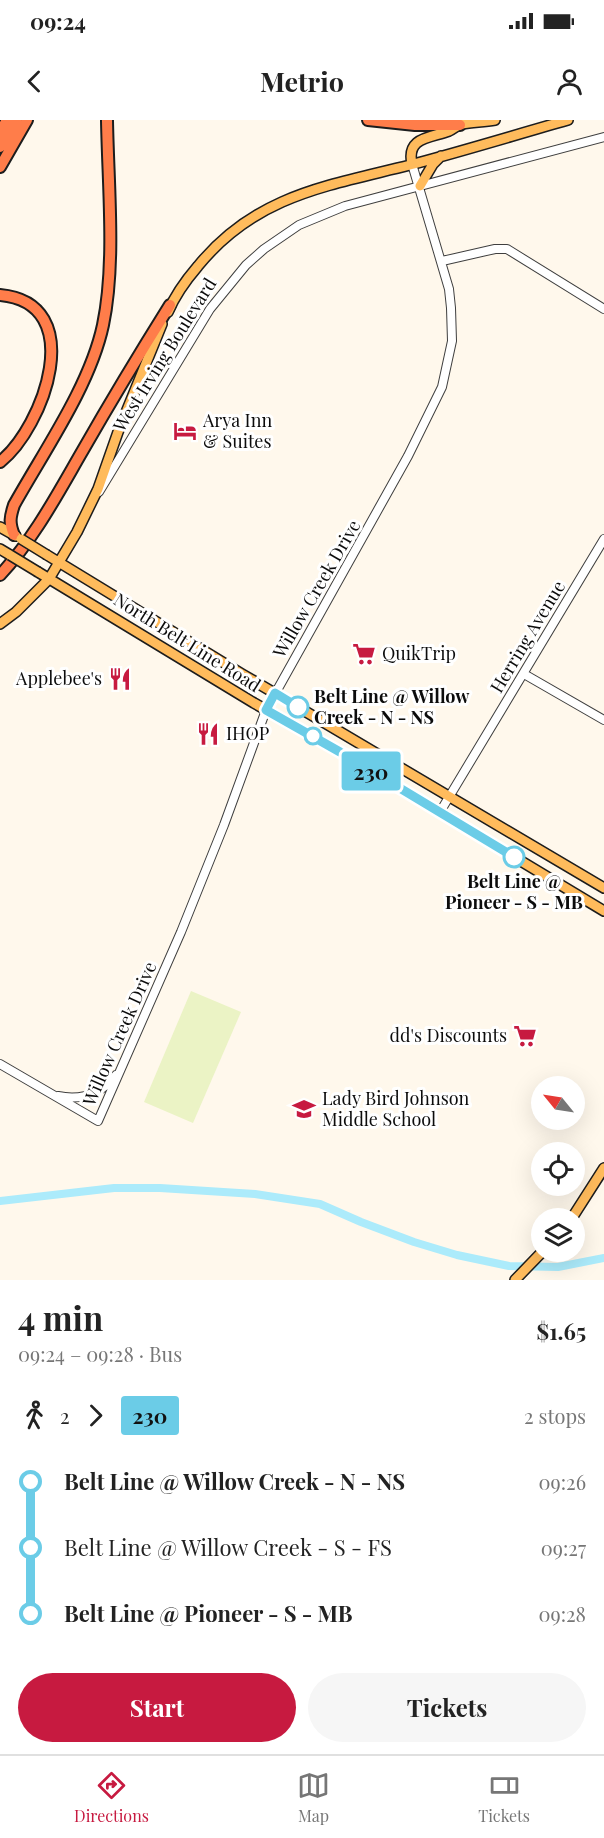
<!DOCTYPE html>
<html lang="en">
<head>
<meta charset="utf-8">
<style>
	:root { --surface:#fff; --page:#f6f6f6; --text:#222; --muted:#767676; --line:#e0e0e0; --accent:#c71a40 }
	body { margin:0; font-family:"Playfair Display",serif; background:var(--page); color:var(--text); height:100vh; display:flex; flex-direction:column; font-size:22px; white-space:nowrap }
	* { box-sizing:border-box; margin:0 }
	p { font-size:20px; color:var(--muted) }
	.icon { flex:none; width:33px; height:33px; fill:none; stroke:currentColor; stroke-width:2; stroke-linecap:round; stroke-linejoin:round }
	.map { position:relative; height:1160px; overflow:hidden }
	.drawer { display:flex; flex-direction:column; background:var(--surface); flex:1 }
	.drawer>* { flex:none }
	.badge { padding:0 12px; border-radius:4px; font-size:21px; line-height:39px }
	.needle { width:39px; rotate:300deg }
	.fabs { position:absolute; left:531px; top:956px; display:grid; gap:12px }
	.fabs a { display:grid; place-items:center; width:54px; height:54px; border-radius:50%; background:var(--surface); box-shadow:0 6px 24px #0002; font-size:30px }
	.map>.badge { position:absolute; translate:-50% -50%; box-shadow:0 0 0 3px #fff }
	.legs { display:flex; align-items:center; gap:9px; height:66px; padding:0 18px; font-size:20px }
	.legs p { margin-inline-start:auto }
	.overview { display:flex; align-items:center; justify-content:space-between; height:102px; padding:0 18px }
	h1 { font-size:33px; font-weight:700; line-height:45px }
	.action { display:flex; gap:12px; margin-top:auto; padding:12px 18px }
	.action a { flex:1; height:69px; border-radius:36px; background:var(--accent); color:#fff; font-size:24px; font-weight:700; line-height:69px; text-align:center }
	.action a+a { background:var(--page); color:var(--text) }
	ul { padding:0 18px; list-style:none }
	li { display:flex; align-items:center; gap:21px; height:66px; font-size:22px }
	li i { display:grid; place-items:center; width:9px; height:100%; margin:0 8px; background:currentColor }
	li i::after { content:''; width:15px; height:15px; margin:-8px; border:4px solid; border-radius:50%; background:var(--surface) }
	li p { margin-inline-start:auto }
	li:first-child i { background:linear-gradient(#0000 50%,currentColor 0) }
	li:last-child i { background:linear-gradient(currentColor 50%,#0000 0) }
	.status { display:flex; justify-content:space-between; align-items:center; height:42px; padding:0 30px; background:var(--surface); direction:ltr }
	.status svg { height:16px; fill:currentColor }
	header { display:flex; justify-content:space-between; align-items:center; height:78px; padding:0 18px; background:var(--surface); font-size:27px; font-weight:700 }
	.menu { display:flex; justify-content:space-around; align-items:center; height:84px; border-top:2px solid var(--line); background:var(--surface); font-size:16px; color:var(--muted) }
	.menu a { display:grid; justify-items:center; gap:3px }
	.menu .on { color:var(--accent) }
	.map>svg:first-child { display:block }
	.pitch { fill:#ebf3c5 }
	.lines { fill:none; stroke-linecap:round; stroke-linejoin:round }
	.canal { stroke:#acebfb; stroke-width:8 }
	.minor-casing { stroke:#3f3f3f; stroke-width:10 }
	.major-casing { stroke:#1d1d1d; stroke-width:12 }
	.highway-casing { stroke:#1d1d1d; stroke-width:14 }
	.minor { stroke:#fff; stroke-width:8 }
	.major { stroke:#ffbb5c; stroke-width:9 }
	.highway { stroke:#ff7d4a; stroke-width:10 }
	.major-bridge-casing { stroke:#1d1d1d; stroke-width:12; stroke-linecap:butt }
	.major-bridge { stroke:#ffbb5c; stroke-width:9 }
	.line-1-casing { stroke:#fff; stroke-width:14 }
	.line-1 { stroke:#6bcce7; stroke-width:9 }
	.stop-1-dot { fill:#fff; stroke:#6bcce7; stroke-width:3 }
	.labels { text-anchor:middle; stroke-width:6; stroke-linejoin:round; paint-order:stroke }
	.street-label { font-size:18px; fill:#0c0c0c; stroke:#fff }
	.poi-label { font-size:18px; fill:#0c0c0c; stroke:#fff; text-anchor:start }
	.stop-label { font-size:18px; font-weight:bold; fill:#0c0c0c; stroke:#fff; text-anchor:start }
</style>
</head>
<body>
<div class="status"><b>09:24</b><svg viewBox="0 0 49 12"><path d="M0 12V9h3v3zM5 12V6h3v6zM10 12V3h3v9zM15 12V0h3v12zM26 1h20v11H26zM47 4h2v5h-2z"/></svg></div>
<header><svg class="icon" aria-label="back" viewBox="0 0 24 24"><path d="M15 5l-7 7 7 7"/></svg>Metrio<svg class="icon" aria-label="person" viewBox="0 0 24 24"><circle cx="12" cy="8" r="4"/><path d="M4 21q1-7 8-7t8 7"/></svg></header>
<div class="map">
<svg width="604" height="1160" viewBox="0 0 604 1160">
	<rect width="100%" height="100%" fill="#fff8ec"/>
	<path class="pitch" d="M 191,871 L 241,892 L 193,1003 L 144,982 Z"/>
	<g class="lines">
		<path class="canal" d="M 0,1081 L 114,1068 L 160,1068 L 255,1074 L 320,1084 L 361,1102 L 414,1122 L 457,1135 L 509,1146 L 558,1147 L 604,1138"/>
		<g class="minor-casing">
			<path id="minor" d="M 442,141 L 495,129 L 507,129 L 604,189
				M 99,372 L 210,189 L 246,145 L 264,129 L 299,105 L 345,86 L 604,17
				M 524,554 L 604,600
				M 440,692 L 604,419
				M 0,944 L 98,1001 L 181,812 L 224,705 L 266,590 L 408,336 L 442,267 L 452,221 L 451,188 L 449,169 L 412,44
				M 58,976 C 82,981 101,974 116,955"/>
		</g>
		<g class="major-casing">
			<path id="major" d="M 412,44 C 406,17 430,18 449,11 C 454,9 457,5 462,4 C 472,2 484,2 495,0
				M 420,66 L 433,44 L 441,36
				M 168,192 C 175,175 186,160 198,146 C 256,75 327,66 410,45 C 463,31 515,15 568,0
				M 0,407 L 16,416
				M 0,429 L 10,435
				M 47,435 L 242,554 L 604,768
				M 38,452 L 254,583 L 340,632 L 604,791
				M 0,504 L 16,492 L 49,459 L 77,412 L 98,369 L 118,312 L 162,204
				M 572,1098 L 604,1048
				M 515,1160 L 543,1131"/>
		</g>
		<g class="highway-casing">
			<path id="highway" d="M 368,0 L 415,5 L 460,5
				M 0,12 L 7,0
				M 0,27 L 16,0
				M 0,47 L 27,0
				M 0,175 C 89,183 44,307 0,342
				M 14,415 C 9,403 10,397 14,385 C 44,331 90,266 103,205 C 116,143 108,65 107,0
				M 0,455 C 34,419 58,373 83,330 C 111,281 140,233 170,185"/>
		</g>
		<use href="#minor" class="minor"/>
		<use href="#major" class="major"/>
		<use href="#highway" class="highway"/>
		<g class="major-bridge-casing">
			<path id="major-bridge" d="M 21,419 L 47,435
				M 10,435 L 38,452"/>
		</g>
		<use href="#major-bridge" class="major-bridge"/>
	</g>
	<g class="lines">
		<g class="line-1-casing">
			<path id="line-1" d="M 298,587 L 275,573 L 266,590 L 340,632 L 514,737"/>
		</g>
		<use href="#line-1" class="line-1"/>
	</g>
	<defs>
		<g id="hotel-bare" transform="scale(1.8)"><path d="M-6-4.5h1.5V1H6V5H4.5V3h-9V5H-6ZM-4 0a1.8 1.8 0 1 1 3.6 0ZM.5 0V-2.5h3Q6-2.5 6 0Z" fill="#c71a40" stroke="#fff" stroke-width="2.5" paint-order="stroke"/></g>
		<g id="supermarket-bare" transform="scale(1.8)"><path d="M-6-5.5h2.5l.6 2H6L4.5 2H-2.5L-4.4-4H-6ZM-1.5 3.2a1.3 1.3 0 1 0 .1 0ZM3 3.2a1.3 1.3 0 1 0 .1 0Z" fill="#c71a40" stroke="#fff" stroke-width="2.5" paint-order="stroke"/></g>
		<g id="restaurant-bare" transform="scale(1.8)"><path d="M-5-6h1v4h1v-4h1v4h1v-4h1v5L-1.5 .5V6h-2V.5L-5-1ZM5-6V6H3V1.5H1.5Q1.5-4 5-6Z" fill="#c71a40" stroke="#fff" stroke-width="2.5" paint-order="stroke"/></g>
		<g id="school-bare" transform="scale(1.8)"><path d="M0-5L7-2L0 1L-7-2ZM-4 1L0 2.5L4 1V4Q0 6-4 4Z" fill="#c71a40" stroke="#fff" stroke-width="2.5" paint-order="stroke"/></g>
	</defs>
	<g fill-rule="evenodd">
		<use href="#hotel-bare" x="185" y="311"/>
		<use href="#supermarket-bare" x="364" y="534"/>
		<use href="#restaurant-bare" x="120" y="559"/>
		<use href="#restaurant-bare" x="208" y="614"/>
		<use href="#supermarket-bare" x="525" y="916"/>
		<use href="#school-bare" x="304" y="989"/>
	</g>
	<g class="stop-1-dot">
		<circle cx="298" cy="587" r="10"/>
		<circle cx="313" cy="616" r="8"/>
		<circle cx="514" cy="737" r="10"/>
	</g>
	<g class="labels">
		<g class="street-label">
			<text transform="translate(165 235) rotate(-58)" y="6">West Irving Boulevard</text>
			<text transform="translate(317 469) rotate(-60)" y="6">Willow Creek Drive</text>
			<text transform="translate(528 517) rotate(-59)" y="6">Herring Avenue</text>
			<text transform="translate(187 523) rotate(32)" y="6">North Belt Line Road</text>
			<text transform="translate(120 914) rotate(-66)" y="6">Willow Creek Drive</text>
		</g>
		<g class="poi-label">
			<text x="203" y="307">Arya Inn<tspan x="203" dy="21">&amp; Suites</tspan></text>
			<text x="382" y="540">QuikTrip</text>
			<text x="102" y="565" text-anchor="end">Applebee's</text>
			<text x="226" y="620">IHOP</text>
			<text x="507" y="922" text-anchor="end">dd's Discounts</text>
			<text x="322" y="985">Lady Bird Johnson<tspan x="322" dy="21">Middle School</tspan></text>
		</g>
		<g class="stop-label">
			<text x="314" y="583">Belt Line @ Willow<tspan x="314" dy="21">Creek - N - NS</tspan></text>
			<text x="514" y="768" text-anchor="middle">Belt Line @<tspan x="514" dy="21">Pioneer - S - MB</tspan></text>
		</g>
	</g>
</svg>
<div class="fabs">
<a><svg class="needle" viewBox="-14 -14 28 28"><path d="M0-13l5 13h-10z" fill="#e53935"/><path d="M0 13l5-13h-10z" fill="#767676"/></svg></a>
<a><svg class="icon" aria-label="locate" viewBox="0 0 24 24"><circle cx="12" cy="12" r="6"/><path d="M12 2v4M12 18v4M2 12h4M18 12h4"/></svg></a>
<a><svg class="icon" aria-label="layers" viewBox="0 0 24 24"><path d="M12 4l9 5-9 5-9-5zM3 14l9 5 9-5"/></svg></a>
</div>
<b class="badge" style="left:371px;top:651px;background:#6bcce7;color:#111">230</b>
</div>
<section class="drawer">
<div class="overview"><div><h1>4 min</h1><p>09:24 – 09:28 · Bus</p></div><b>$1.65</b></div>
<div class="legs"><svg class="icon" aria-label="walk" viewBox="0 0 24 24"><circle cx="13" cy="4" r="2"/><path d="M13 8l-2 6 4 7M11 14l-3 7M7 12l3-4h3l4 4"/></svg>2<svg class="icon" aria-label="forward" viewBox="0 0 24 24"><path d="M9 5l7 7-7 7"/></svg><b class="badge" style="background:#6bcce7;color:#111">230</b><p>2 stops</p></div>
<ul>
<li><i style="color:#6bcce7"></i><b>Belt Line @ Willow Creek - N - NS</b><p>09:26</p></li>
<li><i style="color:#6bcce7"></i><span>Belt Line @ Willow Creek - S - FS</span><p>09:27</p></li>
<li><i style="color:#6bcce7"></i><b>Belt Line @ Pioneer - S - MB</b><p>09:28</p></li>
</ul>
<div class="action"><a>Start</a><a>Tickets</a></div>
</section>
<nav class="menu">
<a class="on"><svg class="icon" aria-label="directions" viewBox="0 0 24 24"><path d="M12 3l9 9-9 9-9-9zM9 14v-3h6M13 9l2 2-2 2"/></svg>Directions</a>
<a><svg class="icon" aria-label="map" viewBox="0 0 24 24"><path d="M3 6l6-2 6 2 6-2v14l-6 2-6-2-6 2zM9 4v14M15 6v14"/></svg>Map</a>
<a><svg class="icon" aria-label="tickets" viewBox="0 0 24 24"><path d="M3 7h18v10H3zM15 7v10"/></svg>Tickets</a>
</nav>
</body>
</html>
